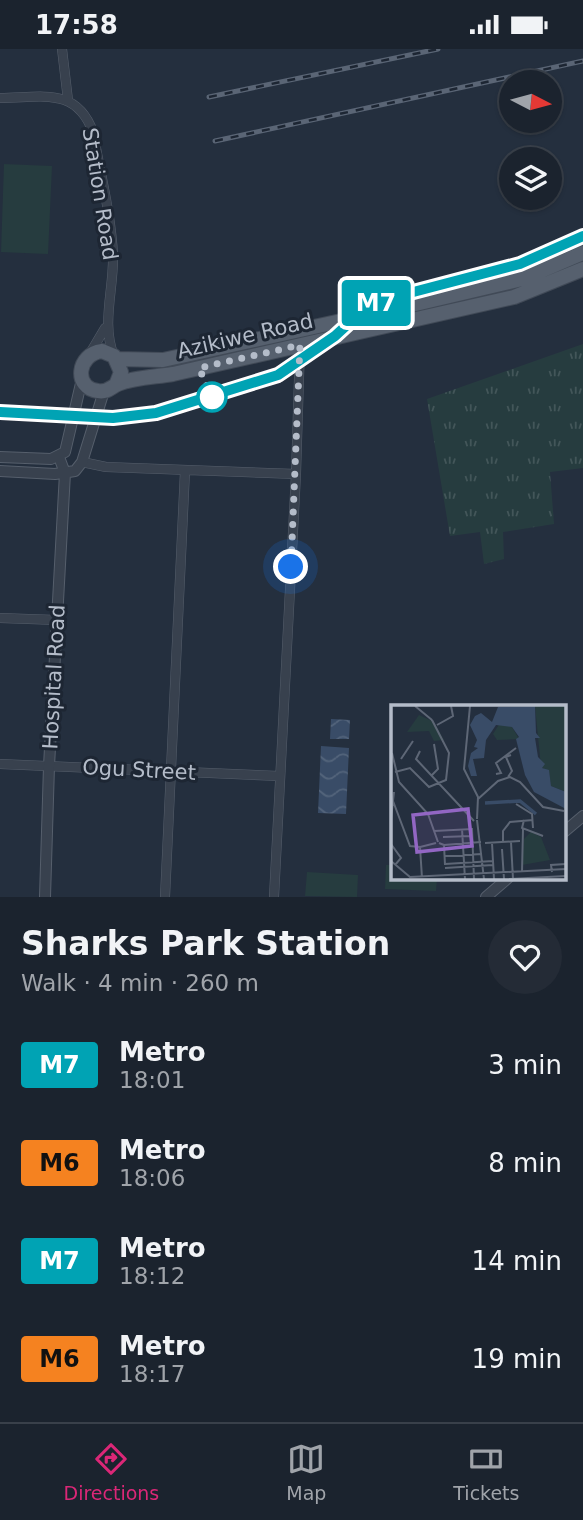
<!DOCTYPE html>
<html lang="en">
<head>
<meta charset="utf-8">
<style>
	:root { --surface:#1b232e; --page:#242b36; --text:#f1f3f6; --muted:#a0a4aa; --line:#39404a; --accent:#db2777 }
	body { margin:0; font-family:"DejaVu Sans",sans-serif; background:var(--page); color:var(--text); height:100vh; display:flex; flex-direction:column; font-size:26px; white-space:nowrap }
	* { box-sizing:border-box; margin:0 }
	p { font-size:23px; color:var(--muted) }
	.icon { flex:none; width:38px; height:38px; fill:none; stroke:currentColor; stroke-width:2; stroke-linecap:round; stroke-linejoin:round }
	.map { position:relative; height:848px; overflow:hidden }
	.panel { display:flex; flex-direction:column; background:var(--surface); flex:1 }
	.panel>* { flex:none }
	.badge { padding:0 14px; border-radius:5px; font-size:24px; line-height:46px }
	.needle { width:46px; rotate:96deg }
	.tools { position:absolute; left:499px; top:21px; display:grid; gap:14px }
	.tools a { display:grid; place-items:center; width:63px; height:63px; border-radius:50%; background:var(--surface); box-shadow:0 2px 5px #0004,0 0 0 2px var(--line); font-size:35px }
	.you { position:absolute; width:35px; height:35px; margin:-18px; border:5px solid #fff; border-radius:50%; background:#1a73e8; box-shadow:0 0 0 10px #1a73e833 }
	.map>.badge { position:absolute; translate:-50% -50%; box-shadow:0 0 0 4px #fff }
	.round { display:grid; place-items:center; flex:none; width:74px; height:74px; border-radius:37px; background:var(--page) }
	.head { display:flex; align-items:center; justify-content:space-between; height:119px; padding:0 21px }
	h1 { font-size:33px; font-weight:600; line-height:52px }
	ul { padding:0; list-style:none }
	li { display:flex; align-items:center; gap:21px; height:98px; padding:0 21px }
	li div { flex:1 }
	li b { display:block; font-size:26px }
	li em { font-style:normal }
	li .badge { min-width:77px; font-weight:700; text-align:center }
	.status { display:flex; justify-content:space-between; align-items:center; height:49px; padding:0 35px; background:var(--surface); direction:ltr }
	.status svg { height:19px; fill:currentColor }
	.menu { display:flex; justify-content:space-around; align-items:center; height:98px; border-top:2px solid var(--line); background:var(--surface); font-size:19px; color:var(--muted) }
	.menu a { display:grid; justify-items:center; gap:4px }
	.menu .current { color:var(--accent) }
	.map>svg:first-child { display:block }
	.grass { fill:url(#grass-tufts) }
	.park { fill:#263c3f }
	.water { fill:url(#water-waves) }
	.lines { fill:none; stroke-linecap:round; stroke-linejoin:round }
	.minor-casing { stroke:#565f6c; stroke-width:10 }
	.tertiary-casing { stroke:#565f6c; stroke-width:12 }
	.primary-casing { stroke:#414a57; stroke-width:16 }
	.minor { stroke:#38414e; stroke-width:9 }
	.tertiary { stroke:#38414e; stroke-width:10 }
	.primary { stroke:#56606e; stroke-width:14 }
	.rail-casing { stroke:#5a6575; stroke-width:5 }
	.rail { stroke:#1d2633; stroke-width:2.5; stroke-dasharray:8; stroke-linecap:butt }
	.line-casing { stroke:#fff; stroke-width:16 }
	.line { stroke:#00a3b4; stroke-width:10 }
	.walk { stroke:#b4bcc9; stroke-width:7; stroke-dasharray:0 12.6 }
	.stop-dot { fill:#fff; stroke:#00a3b4; stroke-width:3.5 }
	.labels { text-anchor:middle; stroke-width:6; stroke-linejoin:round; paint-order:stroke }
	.street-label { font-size:21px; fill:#b4bcc9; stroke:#1d2633 }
	.inset-river { fill:none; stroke:#394c67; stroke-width:3.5 }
	.inset-road { fill:none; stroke:#5e6776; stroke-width:2 }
	.view { fill:#9266c3; fill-opacity:0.15; stroke:#9266c3; stroke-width:3.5 }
	.inset-edge { fill:none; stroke:#b4bcc9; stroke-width:3.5 }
</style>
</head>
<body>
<div class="status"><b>17:58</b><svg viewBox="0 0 49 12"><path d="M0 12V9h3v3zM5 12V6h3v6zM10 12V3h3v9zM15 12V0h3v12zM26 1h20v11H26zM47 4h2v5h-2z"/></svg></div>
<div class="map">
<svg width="583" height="848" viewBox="0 0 583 848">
	<defs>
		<pattern id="grass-tufts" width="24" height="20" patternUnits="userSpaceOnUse" patternTransform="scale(1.75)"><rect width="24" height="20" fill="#263c3f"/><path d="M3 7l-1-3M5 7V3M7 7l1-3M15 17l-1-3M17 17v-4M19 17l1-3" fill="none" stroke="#435659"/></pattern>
		<pattern id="water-waves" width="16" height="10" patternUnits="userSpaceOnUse" patternTransform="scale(1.75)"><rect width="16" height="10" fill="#394c67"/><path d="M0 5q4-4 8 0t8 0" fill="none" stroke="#53647b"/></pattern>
	</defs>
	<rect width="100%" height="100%" fill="#242f3e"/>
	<path class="grass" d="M 583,295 L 583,419 L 550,423 L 554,475 L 503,483 L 504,510 L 484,515 L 480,483 L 450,487 L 427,350 Z"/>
	<path class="park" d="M 4,115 L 52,117 L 48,205 L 1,203 Z
		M 386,816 L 392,816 L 392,829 L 437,829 L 436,842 L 385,840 Z
		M 307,823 L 358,826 L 357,848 L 305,847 Z"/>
	<path class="water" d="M 331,670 L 350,671 L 349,690 L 330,690 Z
		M 321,697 L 349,699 L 346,765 L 318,764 Z"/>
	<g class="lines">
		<g class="minor-casing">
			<path id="minor" d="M 62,0 L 68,51
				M 0,49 C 41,49 76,37 93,83 C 100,123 111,165 113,206 C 114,240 101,275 114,307
				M 89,306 L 105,279
				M 82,413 L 106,418 L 296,425
				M 0,569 L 57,571
				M 0,715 L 279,727
				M 165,848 L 185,422
				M 274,848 L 296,425 L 300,297"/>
		</g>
		<g class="tertiary-casing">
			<path id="tertiary" d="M 0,408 L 51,410 L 65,403 L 82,330
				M 0,422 L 55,425 L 75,422 L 82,413 L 104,342
				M 564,783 L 583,767
				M 45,848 L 49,717 L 65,424 L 59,408
				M 486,848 L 508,829"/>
		</g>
		<g class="primary-casing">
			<path id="primary" d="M 117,310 L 163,311 L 373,265 L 522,230 L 583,204
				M 116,336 L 121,323 L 114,307 L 102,302 C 77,305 73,339 98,342 C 107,344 111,338 118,335 C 135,328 156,328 173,325 L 514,248 L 583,220"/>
		</g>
		<use href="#minor" class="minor"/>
		<use href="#tertiary" class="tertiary"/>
		<use href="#primary" class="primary"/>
		<g class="rail-casing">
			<path id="rail" d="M 209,48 L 438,0
				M 215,92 L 583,12
				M 261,333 C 307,314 339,278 379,252 L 520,215 L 583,187
				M 0,363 L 136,368 L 186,355"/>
		</g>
		<use href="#rail" class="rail"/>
	</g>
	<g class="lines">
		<g class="line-casing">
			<path id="line" d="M 0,363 L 113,369 L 156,364 L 278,326 L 335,287 L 360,264 L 379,252 L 520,215 L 583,187"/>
		</g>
		<use href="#line" class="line"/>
		<path class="walk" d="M 212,348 L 199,319 L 300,296 L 291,518"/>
	</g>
	<circle class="stop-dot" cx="212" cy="348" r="14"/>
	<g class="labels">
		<g class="street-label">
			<text transform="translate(100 145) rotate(81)" y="7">Station Road</text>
			<text transform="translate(245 287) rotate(-13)" y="7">Azikiwe Road</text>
			<text transform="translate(54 628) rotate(-87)" y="7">Hospital Road</text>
			<text transform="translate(139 721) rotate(3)" y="7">Ogu Street</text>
		</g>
	</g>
	<g transform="translate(391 656)">
		<rect width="175" height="175" fill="#242f3e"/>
		<path d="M 28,10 L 43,17 L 53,35 L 43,36 L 38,26 L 16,27 Z" fill="#263c3f"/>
		<path d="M 144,1 L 175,1 L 175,87 L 160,81 L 158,67 L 150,62 ZM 109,18 L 121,22 L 128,34 L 106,35 L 102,29 Z" fill="#263c3f"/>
		<path d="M 140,127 L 150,132 L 159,155 L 131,160 L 133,134 Z" fill="#263c3f"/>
		<path d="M 144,1 L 145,28 L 149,33 L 144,33 L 147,52 L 154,59 L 151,63 L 158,65 L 160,81 L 175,87 L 175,104 L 143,87 L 134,70 L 125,34 L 128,32 L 121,22 L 105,20 L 95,35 L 93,53 L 82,54 L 86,71 L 80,71 L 77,61 L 80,48 L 87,43 L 83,42 L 86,35 L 79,20 L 84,11 L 90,8 L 101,17 L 107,2 Z" fill="#394c67"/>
		<path class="inset-river" d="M 94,98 L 129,96 L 145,109"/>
		<path class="inset-road" d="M 24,1 L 41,15M 79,1 L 73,64 L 87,92 L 86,114M 46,20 L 62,11 L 60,1M 29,46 L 25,54 L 83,116M 1,48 L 8,77 L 37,109 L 47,137M 10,54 L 22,36M 4,67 L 19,63 L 38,82 L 55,75 L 58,48 L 41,15M 105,69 L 110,68 L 105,58 L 125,43M 40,71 L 47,64 L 43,39M 117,72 L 121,66 L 115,52 L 120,50M 87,94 L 107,76 L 119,72 L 129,77 L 152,102 L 173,106M 2,96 L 19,141 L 29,142M 125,99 L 141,109 L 142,123M 0,114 L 3,87M 86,115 L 93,174M 133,115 L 131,123 L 152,131M 71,124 L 74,174M 43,126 L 81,124 L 83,174M 52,132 L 81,131M 112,137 L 112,126 L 119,117 L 142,115M 120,137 L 122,174M 48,138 L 53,140 L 54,160M 94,138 L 129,136M 101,138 L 103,174M 0,139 L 10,153 L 4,160M 53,140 L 90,137M 111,144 L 113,174M 54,151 L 91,149M 0,156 L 19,172 L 175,164M 54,159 L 102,156M 54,163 L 102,160M 131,167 L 132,124M 161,167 L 160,160 L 175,159M 31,173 L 29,142 L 45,138M 118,174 L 175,171"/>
		<path class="view" d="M 77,104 L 81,141 L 26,147 L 22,110 Z"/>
		<rect width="175" height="175" class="inset-edge"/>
	</g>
</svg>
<div class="tools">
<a><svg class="needle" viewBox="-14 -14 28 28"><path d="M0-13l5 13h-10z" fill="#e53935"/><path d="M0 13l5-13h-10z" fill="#a0a4aa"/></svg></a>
<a><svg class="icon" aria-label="layers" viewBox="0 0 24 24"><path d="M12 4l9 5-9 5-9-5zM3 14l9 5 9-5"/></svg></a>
</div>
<div class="you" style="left:291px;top:518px"></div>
<b class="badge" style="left:376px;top:254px;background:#00a3b4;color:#fff">M7</b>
</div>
<section class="panel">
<div class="head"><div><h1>Sharks Park Station</h1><p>Walk · 4 min · 260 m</p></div><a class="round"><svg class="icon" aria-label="heart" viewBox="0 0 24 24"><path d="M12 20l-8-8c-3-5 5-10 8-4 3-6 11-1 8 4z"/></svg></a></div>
<ul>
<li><span class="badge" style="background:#00a3b4;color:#fff">M7</span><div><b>Metro</b><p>18:01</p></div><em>3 min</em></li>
<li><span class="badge" style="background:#f58220;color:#111">M6</span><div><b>Metro</b><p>18:06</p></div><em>8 min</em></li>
<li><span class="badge" style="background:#00a3b4;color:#fff">M7</span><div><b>Metro</b><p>18:12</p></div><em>14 min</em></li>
<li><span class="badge" style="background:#f58220;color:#111">M6</span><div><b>Metro</b><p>18:17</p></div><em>19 min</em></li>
</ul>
</section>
<nav class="menu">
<a class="current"><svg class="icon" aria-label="directions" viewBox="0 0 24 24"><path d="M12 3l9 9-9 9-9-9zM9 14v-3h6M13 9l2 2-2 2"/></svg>Directions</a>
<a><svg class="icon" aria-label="map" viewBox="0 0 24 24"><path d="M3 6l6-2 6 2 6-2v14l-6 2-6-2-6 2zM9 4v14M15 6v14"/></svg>Map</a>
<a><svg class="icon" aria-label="tickets" viewBox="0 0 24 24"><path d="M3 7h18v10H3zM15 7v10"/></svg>Tickets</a>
</nav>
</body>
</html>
